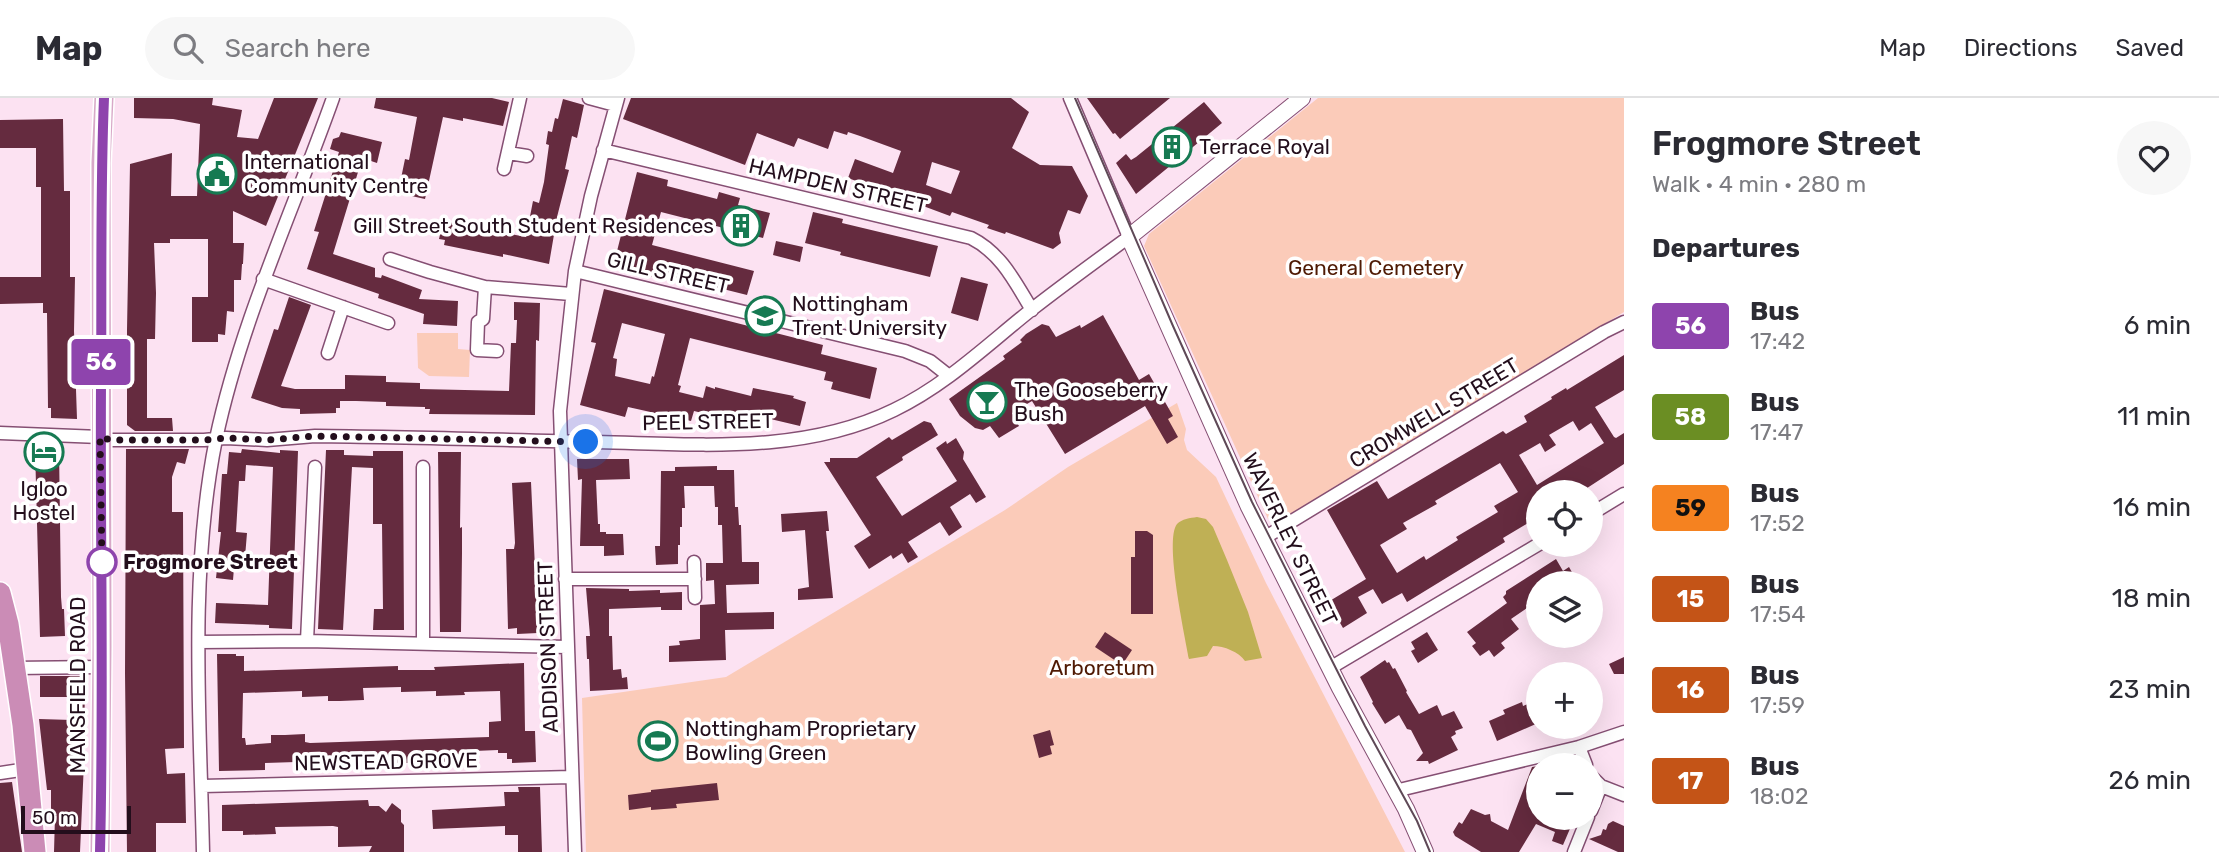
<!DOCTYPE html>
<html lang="en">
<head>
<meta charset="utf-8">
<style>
	:root { --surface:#fff; --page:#f7f7f7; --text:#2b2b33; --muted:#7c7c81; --line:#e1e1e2 }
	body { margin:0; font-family:Rubik,sans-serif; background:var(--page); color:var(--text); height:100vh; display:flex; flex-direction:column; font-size:26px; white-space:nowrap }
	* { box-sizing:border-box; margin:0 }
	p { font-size:23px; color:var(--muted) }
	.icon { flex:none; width:38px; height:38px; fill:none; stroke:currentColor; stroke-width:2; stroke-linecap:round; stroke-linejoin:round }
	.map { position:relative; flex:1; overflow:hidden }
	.drawer { display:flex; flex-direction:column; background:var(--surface); width:595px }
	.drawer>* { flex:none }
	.badge { padding:0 14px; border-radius:5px; font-size:24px; line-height:46px }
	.tools { position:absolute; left:1526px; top:382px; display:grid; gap:14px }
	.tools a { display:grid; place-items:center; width:77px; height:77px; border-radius:50%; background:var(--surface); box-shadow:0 7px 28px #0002; font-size:35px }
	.scale { position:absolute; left:21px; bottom:18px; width:110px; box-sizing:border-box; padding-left:7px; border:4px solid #230e1c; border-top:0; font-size:19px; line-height:24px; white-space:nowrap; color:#230e1c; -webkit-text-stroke:5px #fff; paint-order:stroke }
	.you { position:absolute; width:35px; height:35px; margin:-18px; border:5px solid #fff; border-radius:50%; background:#1a73e8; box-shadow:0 0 0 10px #1a73e833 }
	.map>.badge { position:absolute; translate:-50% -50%; box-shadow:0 0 0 4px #fff }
	h2 { padding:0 28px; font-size:26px; line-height:63px }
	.round { display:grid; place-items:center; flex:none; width:74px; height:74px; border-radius:37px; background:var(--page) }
	.head { display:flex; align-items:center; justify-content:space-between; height:119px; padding:0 28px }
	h1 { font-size:33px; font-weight:600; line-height:52px }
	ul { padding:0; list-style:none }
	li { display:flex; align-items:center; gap:21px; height:91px; padding:0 28px }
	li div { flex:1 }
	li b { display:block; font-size:26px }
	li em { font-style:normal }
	li .badge { min-width:77px; font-weight:700; text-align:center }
	header { display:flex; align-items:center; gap:42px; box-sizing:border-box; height:98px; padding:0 35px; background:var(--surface); border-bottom:2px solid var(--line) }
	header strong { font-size:33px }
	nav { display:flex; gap:38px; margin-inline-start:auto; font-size:24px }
	.search { width:490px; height:63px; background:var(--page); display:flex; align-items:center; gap:18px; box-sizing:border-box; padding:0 24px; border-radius:38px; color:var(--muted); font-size:26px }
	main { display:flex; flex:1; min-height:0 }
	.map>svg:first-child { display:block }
	.green { fill:#fbcbb9 }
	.water { fill:#bfb055 }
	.building { fill:#652b3f; fill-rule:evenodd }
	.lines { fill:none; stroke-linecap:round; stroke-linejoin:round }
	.minor-casing { stroke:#854f73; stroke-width:15 }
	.tertiary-casing { stroke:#854f73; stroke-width:18 }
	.primary-casing { stroke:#fff; stroke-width:22 }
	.trunk-casing { stroke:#fff; stroke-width:24 }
	.minor { stroke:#fff; stroke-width:12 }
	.tertiary { stroke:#fff; stroke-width:16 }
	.primary { stroke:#d8a9c8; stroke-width:19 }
	.trunk { stroke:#cb8cb6; stroke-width:21 }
	.tram { stroke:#5f4957; stroke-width:2 }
	.line-casing { stroke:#fff; stroke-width:16 }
	.line { stroke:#8e44ad; stroke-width:10 }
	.walk { stroke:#230e1c; stroke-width:7; stroke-dasharray:0 12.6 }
	.stop-dot { fill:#fff; stroke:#8e44ad; stroke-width:3.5 }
	.labels { text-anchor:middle; stroke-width:7; stroke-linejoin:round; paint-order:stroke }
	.poi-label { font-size:21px; fill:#230e1c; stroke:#fff; text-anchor:start }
	.street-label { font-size:21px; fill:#230e1c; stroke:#fff }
	.park-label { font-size:21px; fill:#4f1a04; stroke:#fff }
	.stop-label { font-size:21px; font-weight:bold; fill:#230e1c; stroke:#fff; text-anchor:start }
</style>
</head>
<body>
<header>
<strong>Map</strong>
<div class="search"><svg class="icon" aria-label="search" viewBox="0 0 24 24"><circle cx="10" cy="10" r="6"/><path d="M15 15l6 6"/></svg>Search here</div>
<nav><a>Map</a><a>Directions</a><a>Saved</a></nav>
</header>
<main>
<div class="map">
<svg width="1624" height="754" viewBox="0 0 1624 754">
	<rect width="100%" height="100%" fill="#fce2f2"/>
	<path class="green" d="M 1318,0 L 1624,0 L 1624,214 L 1279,424 L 1268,421 L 1144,148 L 1149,136 Z
		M 417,235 L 458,235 L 458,251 L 470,252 L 469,279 L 429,278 L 418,270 Z
		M 1177,305 L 1186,331 L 1184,342 L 1187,352 L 1216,379 L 1266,485 L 1405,754 L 586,754 L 582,600 L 726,579 L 1005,412 L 1068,369 Z"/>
	<path class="water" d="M 1197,419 L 1206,421 L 1213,429 L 1227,462 L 1248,514 L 1262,560 L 1245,563 C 1239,554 1224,548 1213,548 L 1207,558 L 1189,561 C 1185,538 1164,442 1177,426 C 1182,421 1190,420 1197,419 Z"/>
	<path class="building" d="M 134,0 L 213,0 L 212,7 L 242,12 L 237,39 L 258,41 L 274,0 L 318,0 L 266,128 L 233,113 L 233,145 L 244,145 L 243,166 L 242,166 L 241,182 L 234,182 L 234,214 L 227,213 L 225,237 L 218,236 L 218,244 L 192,244 L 192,199 L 208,199 L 208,141 L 170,141 L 170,145 L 154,145 L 156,195 L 155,241 L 147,241 L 147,320 L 172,320 L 173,333 L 135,333 L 127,327 L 127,232 L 130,66 L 172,55 L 171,98 L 197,98 L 200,26 L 173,21 L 134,20 Z
		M 376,0 L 492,0 L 509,4 L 503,28 L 463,20 L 463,23 L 443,19 L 425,101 L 398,95 L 405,61 L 409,62 L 417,19 L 374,10 Z
		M 631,0 L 1011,0 L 1029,14 L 1012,50 L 1040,67 L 1072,68 L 1088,98 L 1080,116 L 1068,112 L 1059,135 L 1061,145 L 1053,151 L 1006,134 L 1005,136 L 987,130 L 989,127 L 952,114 L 950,118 L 848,80 L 855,61 L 893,75 L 901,53 L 860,38 L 848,34 L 847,37 L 834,33 L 828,51 L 798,40 L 794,49 L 757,35 L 745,67 L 623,21 ZM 932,64 L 960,73 L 951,96 L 926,87 Z
		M 1087,0 L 1170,0 L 1120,41 L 1115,35 L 1113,36 Z
		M 563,1 L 584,7 L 577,40 L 572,38 L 565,71 L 569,72 L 557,119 L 549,166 L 503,156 L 503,159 L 444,147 L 445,142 L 439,141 L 443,123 L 526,139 L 533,103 L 539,105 L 544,84 L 549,47 L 546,46 L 548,33 L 552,34 L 555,20 L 558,21 Z
		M 1204,4 L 1222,25 L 1136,96 L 1116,65 L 1126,56 L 1131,62 L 1136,59 Z
		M 63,21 L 64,93 L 70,93 L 70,179 L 75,179 L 74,233 L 77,321 L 51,320 L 51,310 L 48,310 L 47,215 L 43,215 L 43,205 L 0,206 L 0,179 L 41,179 L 41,89 L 36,89 L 36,50 L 0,50 L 0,22 Z
		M 341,34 L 382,44 L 377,65 L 368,62 L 367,53 L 365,61 L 362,61 L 333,156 L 375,170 L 375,179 L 381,180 L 382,177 L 422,192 L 419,201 L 458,203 L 457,228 L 423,226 L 424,216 L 378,200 L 379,196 L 307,171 L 319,134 L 314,133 L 339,54 L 330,51 L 333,41 L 339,39 Z
		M 637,74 L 668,82 L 667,88 L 717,101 L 719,94 L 740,100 L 738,107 L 770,115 L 763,140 L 661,114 L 652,147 L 754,173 L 747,197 L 711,188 L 710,193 L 692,189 L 693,184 L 659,175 L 657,180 L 613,169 Z
		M 813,114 L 843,121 L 842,125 L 938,148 L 930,179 L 840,157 L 841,154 L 805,145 Z
		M 776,143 L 803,149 L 800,164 L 773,157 Z
		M 961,179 L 988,186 L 978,223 L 951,215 Z
		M 604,191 L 823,247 L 821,256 L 877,270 L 870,301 L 831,291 L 833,284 L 824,282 L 826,274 L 690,240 L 678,287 L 681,288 L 679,294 L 703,300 L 706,288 L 715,291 L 715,289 L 751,298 L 753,290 L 794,298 L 793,300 L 806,304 L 800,328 L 750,316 L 747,325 L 735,323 L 694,313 L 691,323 L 628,309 L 625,319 L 580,307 L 596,245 L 591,244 ZM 622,225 L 665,236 L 654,279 L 652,278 L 650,286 L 615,278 L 617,261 L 613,260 Z
		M 289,199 L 311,207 L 281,288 L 295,291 L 345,291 L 345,277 L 386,278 L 386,284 L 420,285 L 420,291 L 509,293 L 511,245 L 516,245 L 517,222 L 514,222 L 514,204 L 540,205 L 539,243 L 536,242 L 535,317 L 429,316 L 430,311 L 425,311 L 425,309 L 386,308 L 386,304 L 356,303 L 340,303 L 340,310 L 336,310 L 336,315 L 300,316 L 300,311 L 282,310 L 251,300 L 274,231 L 278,232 Z
		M 1103,217 L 1139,282 L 1149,276 L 1173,318 L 1168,321 L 1178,339 L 1167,346 L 1145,308 L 1065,356 L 1032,303 L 1012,315 L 1019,328 L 999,340 L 990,328 L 983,332 L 975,330 L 960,318 L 949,301 L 1005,261 L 1003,258 L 1022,244 L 1020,242 L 1026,236 L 1042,226 L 1049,228 L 1056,239 L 1080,227 L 1081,230 Z
		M 1624,257 L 1624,292 L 1595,309 L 1614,339 L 1616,340 L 1624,335 L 1624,366 L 1581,394 L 1538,394 L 1538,419 L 1503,440 L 1505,444 L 1407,504 L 1402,495 L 1382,506 L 1373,491 L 1358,499 L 1367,515 L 1343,530 L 1328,504 L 1366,481 L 1327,412 L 1377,383 L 1388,401 L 1503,333 L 1506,336 L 1527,324 L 1524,318 L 1552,301 L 1551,299 L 1566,290 L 1567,292 ZM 1573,323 L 1579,333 L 1591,325 L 1604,345 L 1537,387 L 1519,357 L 1540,345 L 1545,354 L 1556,347 L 1549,337 ZM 1500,365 L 1518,394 L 1494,408 L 1498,414 L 1456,439 L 1458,442 L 1426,462 L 1424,458 L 1397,475 L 1380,447 L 1407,431 L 1403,425 L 1437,406 L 1435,403 Z
		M 924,323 L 931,325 L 938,337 L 902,359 L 903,362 L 876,379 L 902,418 L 957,383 L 936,350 L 946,343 L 947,346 L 956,340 L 964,354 L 963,361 L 986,399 L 976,405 L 970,396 L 950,409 L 962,429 L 949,438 L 940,424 L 908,444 L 918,459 L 908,465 L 902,455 L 893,461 L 891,457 L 869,471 L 854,448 L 871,437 L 824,364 L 830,364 L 830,360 L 857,360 L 889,339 L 892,342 Z
		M 35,349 L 59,349 L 61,499 L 62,511 L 64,511 L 65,538 L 40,539 Z
		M 126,351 L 189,351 L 185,366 L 177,364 L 172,379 L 172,414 L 183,414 L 184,650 L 165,651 L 167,676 L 185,675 L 186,725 L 156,725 L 156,754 L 127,754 L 125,575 Z
		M 242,351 L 280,355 L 280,352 L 298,353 L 292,531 L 269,530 L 269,527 L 215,525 L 216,505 L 268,507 L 273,369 L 246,367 L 245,383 L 239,383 L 236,434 L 247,435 L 245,459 L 235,458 L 233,482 L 216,480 L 221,434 L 218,434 L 222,376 L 227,376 L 229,354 L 241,355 Z
		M 326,352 L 344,352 L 344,357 L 373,358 L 373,353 L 403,353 L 404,532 L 373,532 L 374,511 L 383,511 L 382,426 L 373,426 L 373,370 L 352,369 L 343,532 L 318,531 Z
		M 438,354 L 461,354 L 460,430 L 462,429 L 462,455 L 461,534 L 440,534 Z
		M 577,361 L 629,361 L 630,381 L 596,382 L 598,426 L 600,426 L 600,434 L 606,434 L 606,436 L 623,436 L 624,457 L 604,458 L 604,448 L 580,448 L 582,381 L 578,382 Z
		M 717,368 L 717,372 L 734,372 L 735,409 L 738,409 L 739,427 L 741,427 L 742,464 L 759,464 L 759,486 L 726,487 L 727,515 L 774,514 L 774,531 L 725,532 L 726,562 L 669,564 L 669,548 L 680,547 L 679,543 L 700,541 L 700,507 L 715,506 L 714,482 L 706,483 L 706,465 L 723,465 L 722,427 L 718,427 L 718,409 L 715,409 L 714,388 L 684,388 L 685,410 L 682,410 L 682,429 L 680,429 L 680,447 L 678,447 L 678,466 L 656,467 L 655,448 L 660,448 L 661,373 L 675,373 L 675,369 Z
		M 531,384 L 538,535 L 517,536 L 517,530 L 508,531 L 506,451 L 514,451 L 515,445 L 512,385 Z
		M 827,413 L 829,433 L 826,433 L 833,500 L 798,502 L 798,491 L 809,489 L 805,432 L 782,434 L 781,416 Z
		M 1135,433 L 1147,433 L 1153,437 L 1153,516 L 1131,516 L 1131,459 L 1135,459 Z
		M 1556,461 L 1563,473 L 1569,469 L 1578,485 L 1538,485 L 1538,499 L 1526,507 L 1527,510 L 1511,521 L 1519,531 L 1501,545 L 1505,550 L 1494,559 L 1489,552 L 1480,558 L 1472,548 L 1476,545 L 1467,534 L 1507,505 L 1503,499 L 1506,496 L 1506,493 Z
		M 586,490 L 629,491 L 629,493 L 660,492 L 660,495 L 682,494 L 682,512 L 661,512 L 661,509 L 609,511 L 609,538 L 612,538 L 613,572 L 621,571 L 622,580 L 627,579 L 628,591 L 590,593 L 589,561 L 587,561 L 586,538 L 590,538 Z
		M 1105,534 L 1132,552 L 1122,567 L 1095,549 Z
		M 1427,534 L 1438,552 L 1418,565 L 1411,553 L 1415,551 L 1411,544 Z
		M 217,556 L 236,556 L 236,558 L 244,558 L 244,573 L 398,568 L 398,572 L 435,572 L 434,569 L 524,565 L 525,633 L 535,633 L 536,664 L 512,665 L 512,661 L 507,661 L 507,655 L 498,655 L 498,652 L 474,653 L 475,662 L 441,664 L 440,655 L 418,656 L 418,660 L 409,661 L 409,665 L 387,665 L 387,661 L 377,661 L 349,662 L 349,666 L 327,667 L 327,663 L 265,665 L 265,672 L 219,673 ZM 401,589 L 401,594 L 436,593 L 436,598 L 465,597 L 464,594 L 500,593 L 501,623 L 489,624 L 489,639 L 310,645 L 305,644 L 305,636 L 285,637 L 271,637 L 271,645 L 246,647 L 245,640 L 242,640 L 243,595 L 302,593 L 302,599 L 328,598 L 328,603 L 340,603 L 364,602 L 363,590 Z
		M 1624,559 L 1624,576 L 1614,576 L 1609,566 Z
		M 1385,562 L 1387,565 L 1389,564 L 1393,571 L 1395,570 L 1407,593 L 1406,594 L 1419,616 L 1437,607 L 1442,618 L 1454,613 L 1463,630 L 1455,633 L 1456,636 L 1451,639 L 1458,652 L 1429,666 L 1428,663 L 1416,663 L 1423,655 L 1411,632 L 1407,631 L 1399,617 L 1385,626 L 1372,605 L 1373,604 L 1360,579 Z
		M 40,578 L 85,578 L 84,664 L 80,754 L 54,754 L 55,718 L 51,718 L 51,692 L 47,692 L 39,621 L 72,622 L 74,599 L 40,599 Z
		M 1538,602 L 1538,625 L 1497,643 L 1489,623 L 1505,616 L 1503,612 L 1522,604 L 1523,608 Z
		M 1050,632 L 1054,647 L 1050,648 L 1052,656 L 1039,660 L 1033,637 Z
		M 1538,668 L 1538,719 L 1575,719 L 1563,747 L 1552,743 L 1555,734 L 1536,726 L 1519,754 L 1481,754 L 1455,738 L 1453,734 L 1459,724 L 1462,726 L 1471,711 L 1485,717 L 1490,716 L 1491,723 L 1508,732 L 1532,669 Z
		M 12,684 L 22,754 L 0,754 L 0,685 Z
		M 717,685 L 719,702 L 676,706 L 677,710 L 651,712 L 651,709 L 629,712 L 628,697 L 651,694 L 651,692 Z
		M 518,689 L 540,689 L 542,754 L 518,754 L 518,737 L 505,737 L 505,728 L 433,731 L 432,712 L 505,708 L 504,694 L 519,694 Z
		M 368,702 L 369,708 L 379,708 L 386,714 L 392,705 L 401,712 L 401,724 L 404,727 L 404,754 L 369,754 L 372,748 L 338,749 L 338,729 L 333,728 L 275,729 L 276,736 L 243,737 L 243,733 L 222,733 L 222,707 Z
		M 1613,723 L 1624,728 L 1624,754 L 1618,754 L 1589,741 L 1601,737 L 1603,731 L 1606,732 L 1608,726 Z"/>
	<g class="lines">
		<g class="minor-casing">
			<path id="minor" d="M 589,0 L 615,7
				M 603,52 L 971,140 C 1001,155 1015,184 1032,212
				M 508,55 L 527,58
				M 504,71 L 520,0
				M 390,161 L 430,174 L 485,189 L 571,196
				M 575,173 L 905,253 L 930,263 L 949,278
				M 263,181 L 388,225
				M 485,189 L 483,221 L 478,224 L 477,252 L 497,253
				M 328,255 L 343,209
				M 0,335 L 100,339 L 111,342 L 204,342 L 226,340 L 267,342 L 315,338 C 409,339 503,342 597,344 C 696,346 802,357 894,312 C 946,287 987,247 1031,212 C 1063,187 1096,163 1129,139 L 1070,0
				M 423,369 L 423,545
				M 1591,416 L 1624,396
				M 1264,440 L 1604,234 L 1624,224
				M 694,464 L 695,500
				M 565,481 L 695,481
				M 307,543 L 315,369
				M 199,544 L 307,543 L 567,549
				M 13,570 L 101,569
				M 1330,570 L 1539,446
				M 1579,649 L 1586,667
				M 0,675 L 27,671
				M 1591,678 L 1601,688 L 1624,697
				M 202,688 L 572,679
				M 1395,693 L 1579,649 L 1624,634
				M 1591,713 L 1601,688
				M 203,754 C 200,619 189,474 216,341 C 241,223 293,113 333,0
				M 575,754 L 560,313 L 575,173 L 591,98 L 618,0
				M 1574,754 L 1588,719"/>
		</g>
		<g class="tertiary-casing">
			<path id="tertiary" d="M 1302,0 L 1129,139 L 1249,409 L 1340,590 L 1406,711 L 1425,754"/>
		</g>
		<g class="primary-casing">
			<path id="primary" d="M 100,754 L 102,548 L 101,65 L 104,0"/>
		</g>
		<g class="trunk-casing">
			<path id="trunk" d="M 0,495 L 8,526 L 23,627 L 35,754"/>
		</g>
		<use href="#minor" class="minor"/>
		<use href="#tertiary" class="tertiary"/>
		<use href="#primary" class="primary"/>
		<use href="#trunk" class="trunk"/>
		<path class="tram" d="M 1075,0 L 1173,228 L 1252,404 L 1365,628 L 1417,723 L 1430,754"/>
	</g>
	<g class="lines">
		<g class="line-casing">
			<path id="line" d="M 100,754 C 104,598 100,442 101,287 C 102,191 100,96 104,0"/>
		</g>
		<use href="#line" class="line"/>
		<path class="walk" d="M 102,464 L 102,467 L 100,339 L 111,342 L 204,342 L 226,340 L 267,342 L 315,338 L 586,344"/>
	</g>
	<defs>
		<g id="building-ring" transform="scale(2.0125)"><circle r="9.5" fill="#fff" stroke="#167a52" stroke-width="1.5"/><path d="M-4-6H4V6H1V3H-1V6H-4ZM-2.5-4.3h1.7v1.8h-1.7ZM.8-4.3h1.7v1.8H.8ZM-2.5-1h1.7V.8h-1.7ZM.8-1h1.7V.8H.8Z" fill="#167a52"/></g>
		<g id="civic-ring" transform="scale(2.0125)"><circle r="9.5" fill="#fff" stroke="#167a52" stroke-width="1.5"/><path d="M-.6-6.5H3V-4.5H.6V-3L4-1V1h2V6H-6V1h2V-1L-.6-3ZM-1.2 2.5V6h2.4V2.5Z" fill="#167a52"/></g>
		<g id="university-ring" transform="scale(2.0125)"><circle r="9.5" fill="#fff" stroke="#167a52" stroke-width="1.5"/><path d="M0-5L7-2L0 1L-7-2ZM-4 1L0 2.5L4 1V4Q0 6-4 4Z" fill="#167a52"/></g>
		<g id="bar-ring" transform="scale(2.0125)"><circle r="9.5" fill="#fff" stroke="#167a52" stroke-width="1.5"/><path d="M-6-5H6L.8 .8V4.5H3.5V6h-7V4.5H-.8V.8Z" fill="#167a52"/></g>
		<g id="hotel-ring" transform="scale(2.0125)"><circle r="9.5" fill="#fff" stroke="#167a52" stroke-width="1.5"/><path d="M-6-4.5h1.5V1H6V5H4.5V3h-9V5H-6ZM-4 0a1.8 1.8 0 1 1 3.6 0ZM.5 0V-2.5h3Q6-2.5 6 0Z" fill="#167a52"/></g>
		<g id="stadium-ring" transform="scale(2.0125)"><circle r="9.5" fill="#fff" stroke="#167a52" stroke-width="1.5"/><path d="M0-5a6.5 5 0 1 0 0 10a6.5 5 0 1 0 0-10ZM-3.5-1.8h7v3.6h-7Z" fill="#167a52"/></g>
	</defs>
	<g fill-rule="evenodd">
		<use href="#building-ring" x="1172" y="49"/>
		<use href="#civic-ring" x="217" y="76"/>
		<use href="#building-ring" x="741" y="128"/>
		<use href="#university-ring" x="765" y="218"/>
		<use href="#bar-ring" x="987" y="304"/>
		<use href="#hotel-ring" x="44" y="354"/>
		<use href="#stadium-ring" x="658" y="643"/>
	</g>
	<circle class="stop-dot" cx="102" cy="464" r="14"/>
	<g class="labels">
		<g class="poi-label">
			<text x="1199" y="56">Terrace Royal</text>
			<text x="244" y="71">International<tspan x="244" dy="24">Community Centre</tspan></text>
			<text x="714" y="135" text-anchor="end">Gill Street South Student Residences</text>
			<text x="792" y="213">Nottingham<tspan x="792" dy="24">Trent University</tspan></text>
			<text x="1014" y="299">The Gooseberry<tspan x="1014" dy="24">Bush</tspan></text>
			<text x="44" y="398" text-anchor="middle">Igloo<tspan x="44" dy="24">Hostel</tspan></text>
			<text x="685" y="638">Nottingham Proprietary<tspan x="685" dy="24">Bowling Green</tspan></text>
		</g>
		<g class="street-label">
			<text transform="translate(838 88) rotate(13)" y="7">HAMPDEN STREET</text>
			<text transform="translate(668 175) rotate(13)" y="7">GILL STREET</text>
			<text transform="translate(1434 315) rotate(-31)" y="7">CROMWELL STREET</text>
			<text transform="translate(708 324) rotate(-1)" y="7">PEEL STREET</text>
			<text transform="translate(1290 441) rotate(64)" y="7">WAVERLEY STREET</text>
			<text transform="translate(548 549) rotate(-92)" y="7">ADDISON STREET</text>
			<text transform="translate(78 587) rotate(-90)" y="7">MANSFIELD ROAD</text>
			<text transform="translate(386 664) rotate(-1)" y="7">NEWSTEAD GROVE</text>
		</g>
		<g class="park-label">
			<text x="1376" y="177">General Cemetery</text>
			<text x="1102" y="577">Arboretum</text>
		</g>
		<g class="stop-label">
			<text x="123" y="471">Frogmore Street</text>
		</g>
	</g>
</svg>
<div class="tools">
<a><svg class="icon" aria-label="locate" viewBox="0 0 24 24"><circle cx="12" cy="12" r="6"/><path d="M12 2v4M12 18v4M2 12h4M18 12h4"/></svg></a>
<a><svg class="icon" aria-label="layers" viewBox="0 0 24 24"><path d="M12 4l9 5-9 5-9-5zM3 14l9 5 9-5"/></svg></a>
<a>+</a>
<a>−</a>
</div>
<div class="scale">50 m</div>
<div class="you" style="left:586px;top:344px"></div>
<b class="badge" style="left:101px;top:264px;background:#8e44ad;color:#fff">56</b>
</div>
<section class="drawer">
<div class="head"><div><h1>Frogmore Street</h1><p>Walk · 4 min · 280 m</p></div><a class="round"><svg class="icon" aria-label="heart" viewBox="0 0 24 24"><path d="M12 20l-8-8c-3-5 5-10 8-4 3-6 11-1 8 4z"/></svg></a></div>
<h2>Departures</h2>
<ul>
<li><span class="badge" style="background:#8e44ad;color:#fff">56</span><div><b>Bus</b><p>17:42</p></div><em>6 min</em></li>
<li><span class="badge" style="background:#6b8e23;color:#fff">58</span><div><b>Bus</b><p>17:47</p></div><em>11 min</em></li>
<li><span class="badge" style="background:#f58220;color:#111">59</span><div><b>Bus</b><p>17:52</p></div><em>16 min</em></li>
<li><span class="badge" style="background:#c45417;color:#fff">15</span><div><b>Bus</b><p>17:54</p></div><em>18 min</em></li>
<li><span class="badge" style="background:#c45417;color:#fff">16</span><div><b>Bus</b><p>17:59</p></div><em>23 min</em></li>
<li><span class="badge" style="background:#c45417;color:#fff">17</span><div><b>Bus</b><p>18:02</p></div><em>26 min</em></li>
</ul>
</section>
</main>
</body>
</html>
